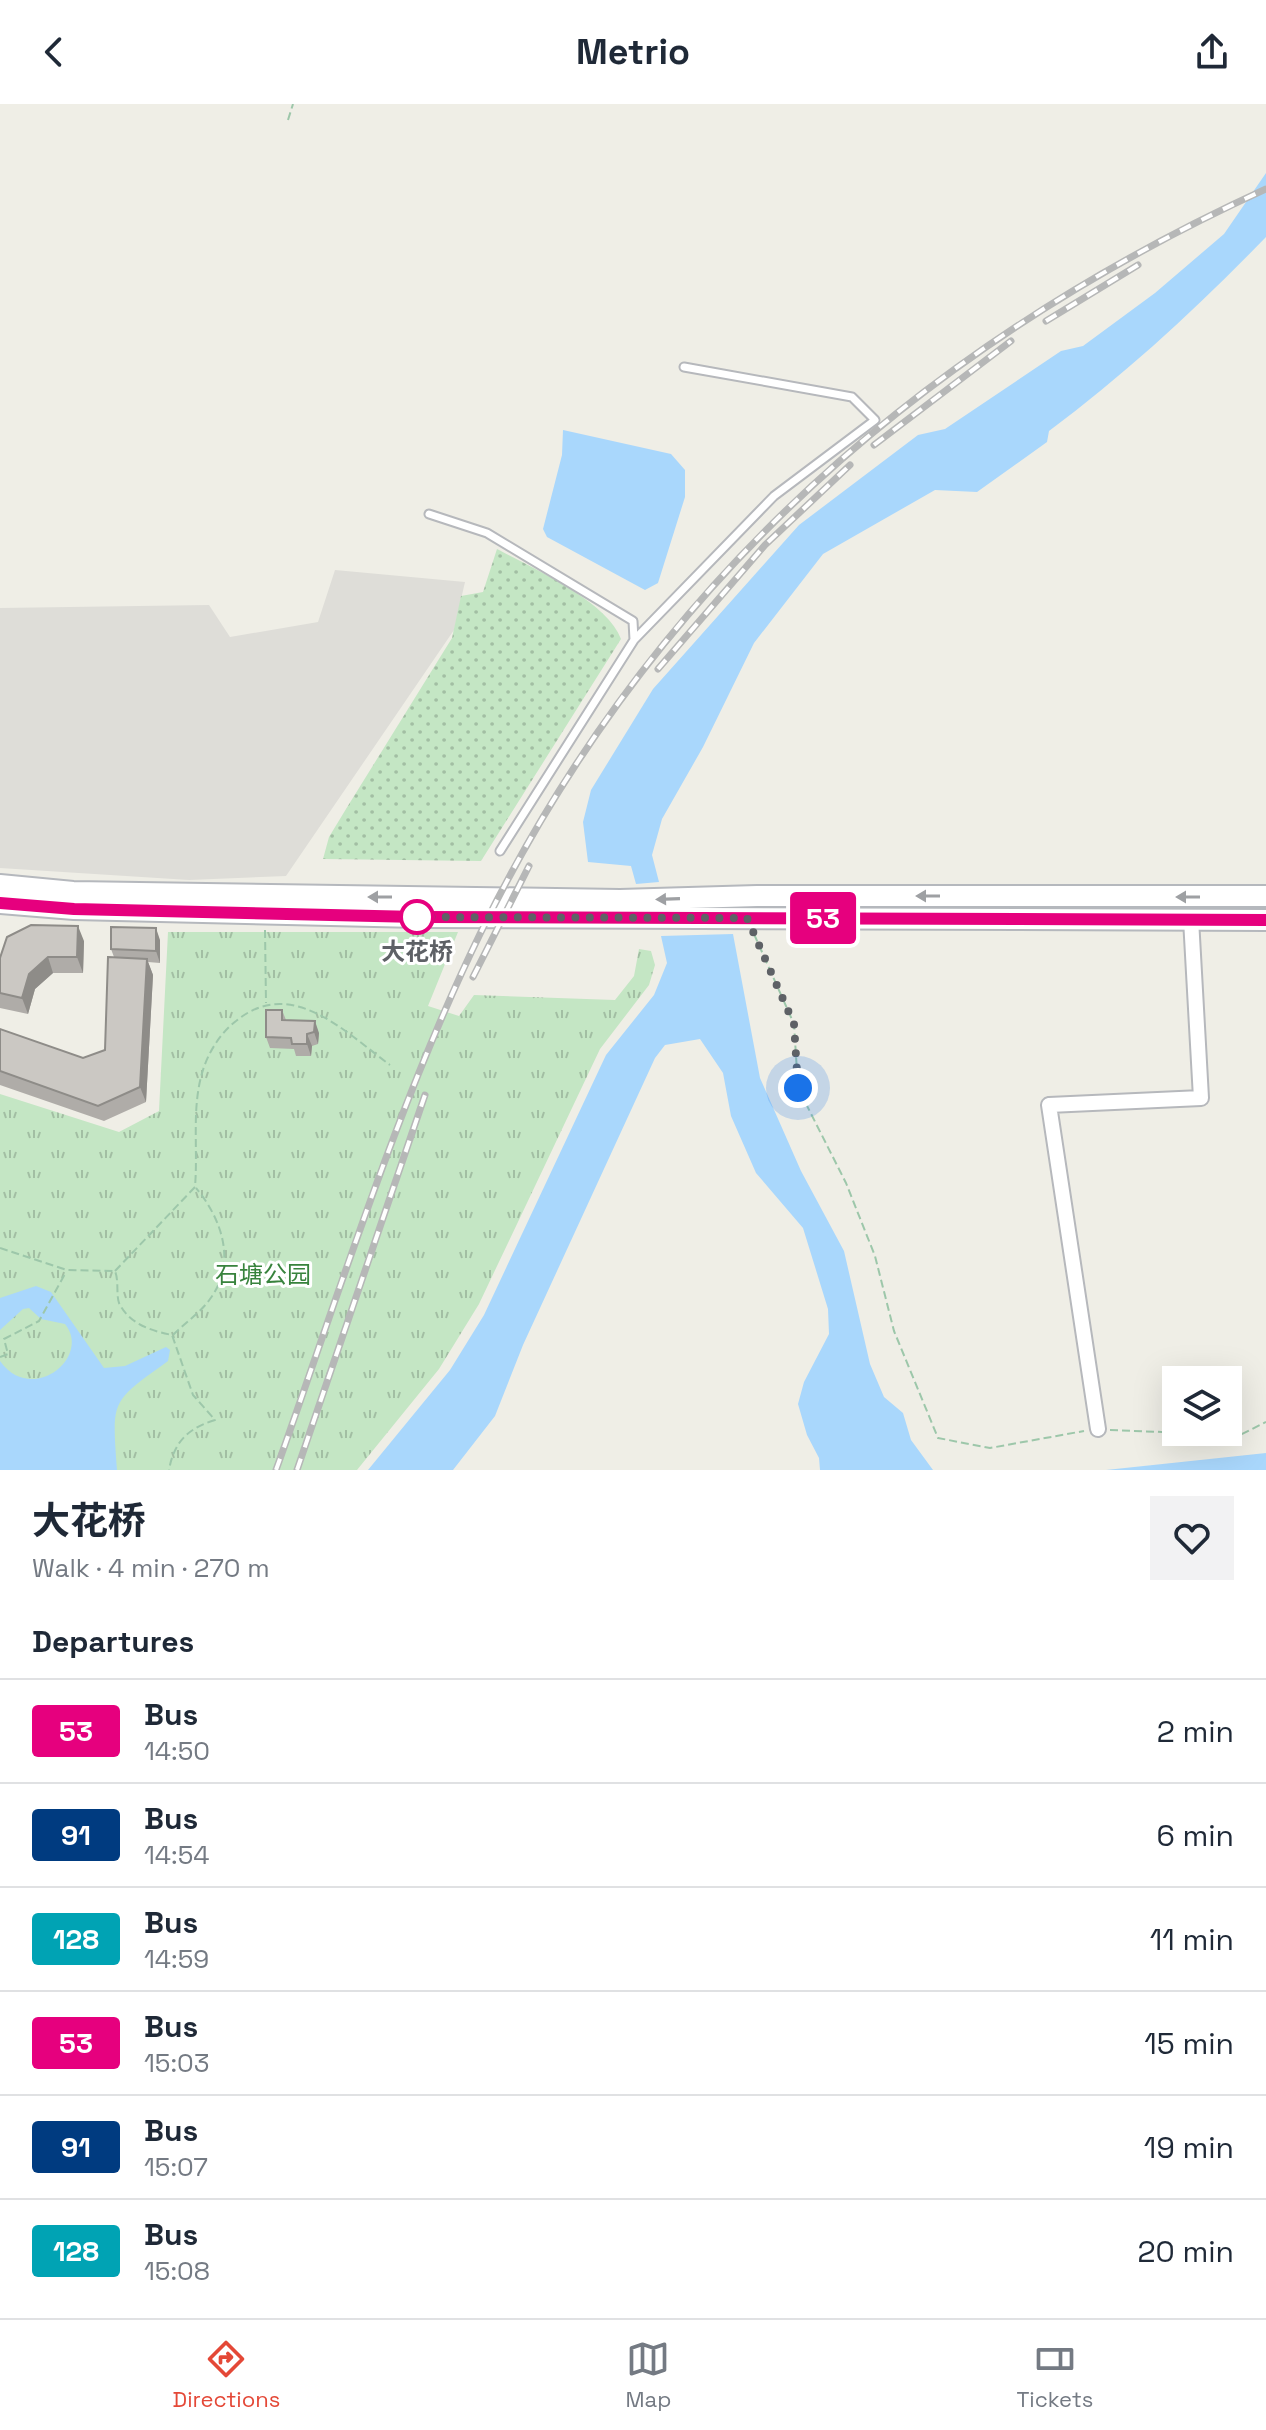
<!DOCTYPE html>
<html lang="en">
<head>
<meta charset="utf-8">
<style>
	:root { --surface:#fff; --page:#f2f2f3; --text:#1f2937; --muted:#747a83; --line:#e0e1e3; --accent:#e44837 }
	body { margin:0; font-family:"Space Grotesk","Noto Sans SC",sans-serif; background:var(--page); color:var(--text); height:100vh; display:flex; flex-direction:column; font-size:30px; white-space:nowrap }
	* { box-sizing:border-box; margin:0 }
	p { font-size:26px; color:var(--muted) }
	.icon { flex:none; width:44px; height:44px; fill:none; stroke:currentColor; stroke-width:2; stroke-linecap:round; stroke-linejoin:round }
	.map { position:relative; height:1366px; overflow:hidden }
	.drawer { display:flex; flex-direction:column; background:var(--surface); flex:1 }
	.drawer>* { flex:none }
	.badge { padding:0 16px; border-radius:6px; font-size:28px; line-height:52px }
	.fabs { position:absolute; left:1162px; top:1262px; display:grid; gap:16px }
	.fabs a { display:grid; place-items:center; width:80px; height:80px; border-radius:0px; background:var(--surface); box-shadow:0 8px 32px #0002; font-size:40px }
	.you { position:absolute; width:40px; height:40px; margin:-20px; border:6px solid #fff; border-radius:50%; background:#1a73e8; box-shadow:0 0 0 12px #1a73e833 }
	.map>.badge { position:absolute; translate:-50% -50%; box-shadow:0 0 0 4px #fff }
	h2 { padding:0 32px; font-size:30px; line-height:72px }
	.round { display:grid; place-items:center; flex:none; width:84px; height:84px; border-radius:0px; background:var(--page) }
	.overview { display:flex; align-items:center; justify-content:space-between; height:136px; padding:0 32px }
	h1 { font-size:38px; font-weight:700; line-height:60px }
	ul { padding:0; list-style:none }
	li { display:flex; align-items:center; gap:24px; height:104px; padding:0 32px; border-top:2px solid var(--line) }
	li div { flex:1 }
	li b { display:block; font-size:30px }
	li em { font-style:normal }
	li .badge { min-width:88px; font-weight:700; text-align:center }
	header { display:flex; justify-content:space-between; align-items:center; height:104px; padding:0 32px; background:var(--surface); font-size:36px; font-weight:700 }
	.tab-bar { display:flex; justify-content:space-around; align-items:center; height:112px; border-top:2px solid var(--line); background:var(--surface); font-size:22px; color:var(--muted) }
	.tab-bar a { display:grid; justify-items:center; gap:4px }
	.tab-bar .selected { color:var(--accent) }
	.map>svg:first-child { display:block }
	.industrial { fill:#deddd8 }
	.grass { fill:url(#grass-dots) }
	.park { fill:url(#park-tufts) }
	.water { fill:#a9d7fc }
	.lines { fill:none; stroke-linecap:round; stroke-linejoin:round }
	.lane-casing { stroke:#b6b8bc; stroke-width:11 }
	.street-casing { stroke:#b6b8bc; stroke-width:18 }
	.secondary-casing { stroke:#b5b8bd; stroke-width:24 }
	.path { stroke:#9dc7aa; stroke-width:2; stroke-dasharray:8 4; stroke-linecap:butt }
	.lane { stroke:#fff; stroke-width:7 }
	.street { stroke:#fff; stroke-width:14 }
	.secondary { stroke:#fff; stroke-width:20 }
	.rail-casing { stroke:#b6b7b7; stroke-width:7 }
	.rail { stroke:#fff; stroke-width:4; stroke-dasharray:12; stroke-linecap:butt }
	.wall { fill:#afaca8 }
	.shaded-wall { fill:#8e8c88 }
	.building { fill:#cbc8c3; stroke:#8e8c88; stroke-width:2 }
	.oneway { fill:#9ea0a3 }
	.line-casing { stroke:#fff; stroke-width:18 }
	.line { stroke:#e6007e; stroke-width:12 }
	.walk { stroke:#5e6166; stroke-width:8; stroke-dasharray:0 14.4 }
	.stop-dot { fill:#fff; stroke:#e6007e; stroke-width:4 }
	.labels { text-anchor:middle; stroke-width:6; stroke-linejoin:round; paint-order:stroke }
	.stop-label { font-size:24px; font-weight:bold; fill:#5e6166; stroke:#fff }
	.park-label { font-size:24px; fill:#38833d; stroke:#fff }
</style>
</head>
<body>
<header><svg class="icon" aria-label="back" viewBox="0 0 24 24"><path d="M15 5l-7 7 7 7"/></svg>Metrio<svg class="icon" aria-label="share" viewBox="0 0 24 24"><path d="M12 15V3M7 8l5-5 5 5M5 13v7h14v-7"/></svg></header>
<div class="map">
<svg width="1266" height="1366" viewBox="0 0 1266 1366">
	<defs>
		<pattern id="grass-dots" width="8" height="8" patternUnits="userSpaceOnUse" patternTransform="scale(2)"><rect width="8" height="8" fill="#c4e6c4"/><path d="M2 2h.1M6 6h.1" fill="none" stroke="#a2bea3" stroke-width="1.8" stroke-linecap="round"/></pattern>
		<pattern id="park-tufts" width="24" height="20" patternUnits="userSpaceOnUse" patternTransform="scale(2)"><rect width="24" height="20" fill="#c4e6c4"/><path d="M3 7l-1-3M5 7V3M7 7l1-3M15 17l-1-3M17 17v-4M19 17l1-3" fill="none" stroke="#a2bea3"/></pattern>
	</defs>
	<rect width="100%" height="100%" fill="#efeee6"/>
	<path class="industrial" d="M 335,466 L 465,478 L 454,526 L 286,772 L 189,776 L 0,764 L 0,504 L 209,501 L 230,533 L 318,518 Z"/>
	<path class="grass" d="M 497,445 C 532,464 607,497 621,535 L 481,757 L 323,755 L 329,733 L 346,705 L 452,534 L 461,492 L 483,488 Z"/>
	<path class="park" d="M 168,828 L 458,828 L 428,902 L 459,912 L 474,891 L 615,896 L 634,872 L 639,845 L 651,847 L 655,861 L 649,881 L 600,945 L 479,1200 L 439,1265 L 357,1366 L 0,1366 L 0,990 L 119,1028 L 159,1007 Z"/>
	<path class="water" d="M 1266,69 L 1266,133 C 1198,203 1127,269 1049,327 L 1047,338 L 977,388 L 935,386 L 823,450 L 754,539 L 703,643 L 662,715 L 652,751 L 659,778 L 636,780 L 631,762 L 588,758 L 583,718 L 591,686 L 653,585 L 799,421 L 918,331 L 945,325 L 1061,247 L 1083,242 L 1155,189 L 1224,130 Z
		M 563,326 L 671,350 L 685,366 L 685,393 L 658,479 L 645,486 L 547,433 L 543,425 L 562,351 Z
		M 733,830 L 760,974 L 801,1067 L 844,1147 L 870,1260 L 884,1293 L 903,1309 L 911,1336 L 933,1366 L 820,1366 L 819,1354 L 807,1331 L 798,1300 L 804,1278 L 829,1230 L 828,1205 L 803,1124 L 756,1069 L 731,1012 L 723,969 L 700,935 L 665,941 L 655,954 L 523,1241 L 495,1312 L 453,1366 L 368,1366 L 450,1266 L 484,1211 L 606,951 L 654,891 L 667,859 L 661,832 Z
		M 36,1182 L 51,1188 L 104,1264 L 125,1262 L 166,1243 L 170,1246 L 168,1257 C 110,1299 112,1295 117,1366 L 0,1366 L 0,1257 C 32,1302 92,1253 65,1220 L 41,1215 L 29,1204 L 23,1205 L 0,1226 L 0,1194 Z
		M 1266,1349 L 1266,1366 L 1106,1366 Z"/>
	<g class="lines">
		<g class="lane-casing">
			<path id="lane" d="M 429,410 L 487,429 L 633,517 L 634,536 L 500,747
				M 634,536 L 774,392 L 875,316 L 852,293 L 684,263"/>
		</g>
		<g class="street-casing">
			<path id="street" d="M 1098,1325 L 1049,1001 L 1201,994 L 1191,815"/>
		</g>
		<g class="secondary-casing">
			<path id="secondary" d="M 0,781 L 73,788 L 620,796 L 757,792 L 1266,792
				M 0,799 L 74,805 L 418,813 L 1266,816"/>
		</g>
		<path class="path" d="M 288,16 L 293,0
			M 265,826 L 266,899
			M 754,830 L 794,920 L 798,984 L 846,1079 L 875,1152 L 894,1227 L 938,1334 L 990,1344 L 1084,1327
			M 0,1144 L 67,1166 L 115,1167 C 119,1177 116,1190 119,1199 C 129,1220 152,1227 172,1231 L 193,1291 L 215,1316 C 189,1324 174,1337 169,1366
			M 115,1167 L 195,1083 C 198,1046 192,1008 201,973 C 206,952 219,930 236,917 C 291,872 344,927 390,961
			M 173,1231 C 185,1219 201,1208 210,1195 C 237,1159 222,1115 196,1084
			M 0,1253 L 8,1250 L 4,1235 L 39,1217 L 66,1168
			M 1110,1326 L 1240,1331 L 1266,1318"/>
		<use href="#lane" class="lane"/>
		<use href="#street" class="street"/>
		<use href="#secondary" class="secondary"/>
		<g class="rail-casing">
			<path id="rail" d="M 1046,217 L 1138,161
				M 874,341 L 1011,237
				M 658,565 L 765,441 L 850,361
				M 473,873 L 529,762
				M 276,1366 C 340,1187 397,1001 480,830 C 648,484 919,244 1266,85
				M 297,1366 L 425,991"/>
		</g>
		<use href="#rail" class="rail"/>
	</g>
	<path class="wall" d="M 160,836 L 160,859 L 148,858 L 153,871 L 146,998 L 104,1017 L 0,981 L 0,925 L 83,954 L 105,946 L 114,853 L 111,845 Z
		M 84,837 L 83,869 L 53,869 L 35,885 L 28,910 L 0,904 L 0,854 Z
		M 282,906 L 286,916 L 319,929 L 318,940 L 312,942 L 311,952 L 296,952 L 294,945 L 270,944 L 266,933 Z"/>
	<path class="shaded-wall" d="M 78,822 L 84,837 L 83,869 L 77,853 Z
		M 156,824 L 160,836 L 160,859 L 156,847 Z
		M 48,853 L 53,869 L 35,885 L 28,910 L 22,894 L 29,870 Z
		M 147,855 L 153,871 L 146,998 L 140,983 Z
		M 315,917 L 319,929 L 318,940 L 314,928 Z
		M 307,930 L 312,942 L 311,952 L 307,940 Z"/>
	<path class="building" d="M 31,821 L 78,822 L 77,853 L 48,853 L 29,870 L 22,894 L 0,889 L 0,854 L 7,833 Z
		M 111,823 L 156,824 L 156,847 L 111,845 Z
		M 108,853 L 147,855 L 140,983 L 98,1002 L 0,967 L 0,925 L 83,954 L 105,946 Z
		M 266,906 L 282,906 L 282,916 L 315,917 L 314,928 L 307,930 L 307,940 L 292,940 L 291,934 L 266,933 Z"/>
	<defs><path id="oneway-solid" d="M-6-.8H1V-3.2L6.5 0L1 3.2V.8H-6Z" transform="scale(2)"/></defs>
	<g class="oneway">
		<use href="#oneway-solid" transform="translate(928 792) rotate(-180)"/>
		<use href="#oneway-solid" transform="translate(380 793) rotate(-180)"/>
		<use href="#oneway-solid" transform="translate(1188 793) rotate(-180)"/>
		<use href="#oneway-solid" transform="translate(668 795) rotate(178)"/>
	</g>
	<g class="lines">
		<g class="line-casing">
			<path id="line" d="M 0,799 L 74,805 L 418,813 L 1266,816"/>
		</g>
		<use href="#line" class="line"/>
		<path class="walk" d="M 417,813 L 747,814 L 794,920 L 798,984"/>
	</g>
	<circle class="stop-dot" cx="417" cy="813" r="16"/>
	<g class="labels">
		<g class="stop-label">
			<text x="417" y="856">大花桥</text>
		</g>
		<g class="park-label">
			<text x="263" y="1179">石塘公园</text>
		</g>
	</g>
</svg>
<div class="fabs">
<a><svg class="icon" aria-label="layers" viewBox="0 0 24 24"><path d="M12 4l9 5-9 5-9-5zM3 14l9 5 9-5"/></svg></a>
</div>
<div class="you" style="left:798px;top:984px"></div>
<b class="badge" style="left:823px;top:814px;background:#e6007e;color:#fff">53</b>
</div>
<section class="drawer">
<div class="overview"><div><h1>大花桥</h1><p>Walk · 4 min · 270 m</p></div><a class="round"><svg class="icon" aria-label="heart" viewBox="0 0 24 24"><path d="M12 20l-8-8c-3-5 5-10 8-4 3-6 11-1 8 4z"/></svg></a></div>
<h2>Departures</h2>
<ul>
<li><span class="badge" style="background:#e6007e;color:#fff">53</span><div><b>Bus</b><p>14:50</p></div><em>2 min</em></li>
<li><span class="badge" style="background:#003b80;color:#fff">91</span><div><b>Bus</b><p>14:54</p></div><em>6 min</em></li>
<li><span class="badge" style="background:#00a3b4;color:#fff">128</span><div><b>Bus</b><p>14:59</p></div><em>11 min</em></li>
<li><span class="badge" style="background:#e6007e;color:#fff">53</span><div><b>Bus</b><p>15:03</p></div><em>15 min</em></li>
<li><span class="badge" style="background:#003b80;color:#fff">91</span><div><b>Bus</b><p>15:07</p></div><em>19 min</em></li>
<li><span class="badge" style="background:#00a3b4;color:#fff">128</span><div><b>Bus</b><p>15:08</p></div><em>20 min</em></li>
</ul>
</section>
<nav class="tab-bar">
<a class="selected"><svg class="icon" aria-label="directions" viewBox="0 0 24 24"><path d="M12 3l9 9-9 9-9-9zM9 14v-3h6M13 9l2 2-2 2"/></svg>Directions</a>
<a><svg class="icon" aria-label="map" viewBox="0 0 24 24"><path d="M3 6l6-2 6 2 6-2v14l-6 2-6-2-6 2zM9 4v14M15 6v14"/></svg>Map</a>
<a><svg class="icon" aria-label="tickets" viewBox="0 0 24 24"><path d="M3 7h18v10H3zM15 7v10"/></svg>Tickets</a>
</nav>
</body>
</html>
